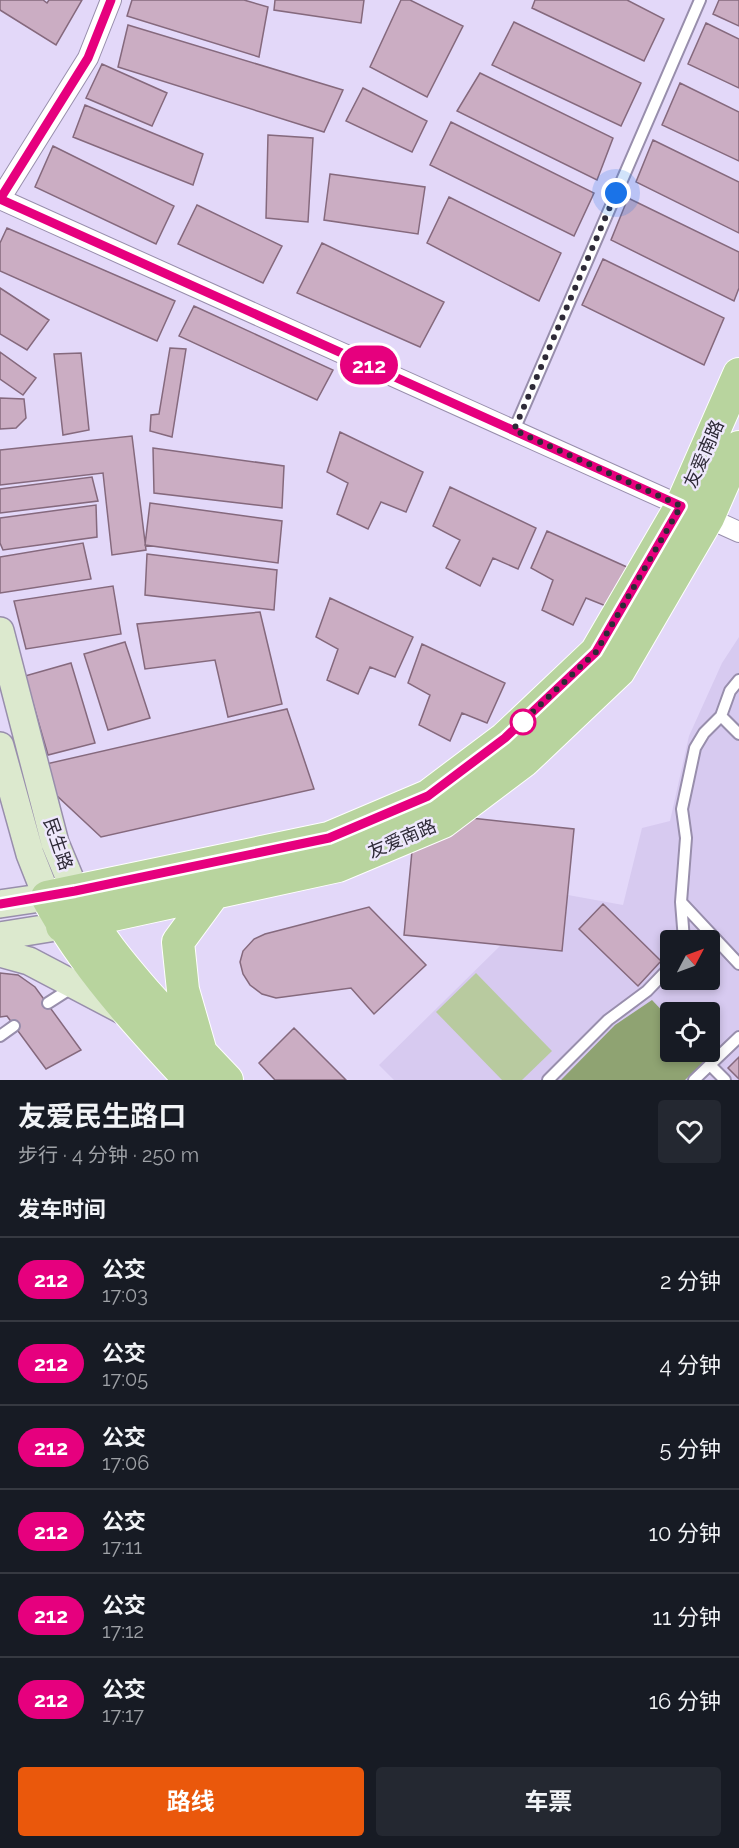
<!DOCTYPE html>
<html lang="zh">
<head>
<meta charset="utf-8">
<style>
	:root { --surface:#171b24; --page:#242831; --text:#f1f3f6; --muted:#9ea1a6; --line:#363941; --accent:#ea580c }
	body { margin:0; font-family:Raleway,"Noto Sans SC",sans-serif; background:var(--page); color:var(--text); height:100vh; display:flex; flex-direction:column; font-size:22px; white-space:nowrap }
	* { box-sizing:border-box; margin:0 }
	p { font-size:20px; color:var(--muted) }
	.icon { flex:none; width:33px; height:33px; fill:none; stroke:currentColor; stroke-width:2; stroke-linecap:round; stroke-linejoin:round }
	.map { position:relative; height:1080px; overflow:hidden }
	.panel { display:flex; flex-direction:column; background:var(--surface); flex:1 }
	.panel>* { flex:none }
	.badge { padding:0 12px; border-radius:20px; font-size:21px; line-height:39px }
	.needle { width:39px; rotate:49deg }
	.controls { position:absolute; left:660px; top:930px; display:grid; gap:12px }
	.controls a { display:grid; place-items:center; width:60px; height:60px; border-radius:6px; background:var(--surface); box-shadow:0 3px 9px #0003; font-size:30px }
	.you { position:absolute; width:30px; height:30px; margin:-15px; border:4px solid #fff; border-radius:50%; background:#1a73e8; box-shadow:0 0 0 9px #1a73e833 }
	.map>.badge { position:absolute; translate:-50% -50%; box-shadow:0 0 0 3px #fff }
	h2 { padding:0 18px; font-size:22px; line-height:54px }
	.round { display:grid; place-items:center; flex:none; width:63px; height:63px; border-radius:6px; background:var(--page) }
	.head { display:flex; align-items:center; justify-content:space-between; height:102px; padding:0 18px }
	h1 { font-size:28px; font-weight:700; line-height:45px }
	.action { display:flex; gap:12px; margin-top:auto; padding:12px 18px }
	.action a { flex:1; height:69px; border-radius:6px; background:var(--accent); color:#fff; font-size:24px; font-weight:700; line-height:69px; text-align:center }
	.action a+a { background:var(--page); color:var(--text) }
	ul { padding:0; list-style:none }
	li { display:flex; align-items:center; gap:18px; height:84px; padding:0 18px; border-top:2px solid var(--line) }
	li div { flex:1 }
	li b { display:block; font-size:22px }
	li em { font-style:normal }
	li .badge { min-width:66px; font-weight:700; text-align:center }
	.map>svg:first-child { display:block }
	.built { fill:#d7caf0; fill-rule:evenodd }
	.green { fill:#b8ca9f }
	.forest { fill:#8fa372 }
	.building { fill:#cbadc3; stroke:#85697d; stroke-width:1.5 }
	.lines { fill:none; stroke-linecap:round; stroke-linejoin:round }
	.service-casing { stroke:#988eac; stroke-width:14 }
	.minor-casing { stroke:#988eac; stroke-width:22 }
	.secondary-casing { stroke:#988eac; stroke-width:30 }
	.primary-casing { stroke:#fff; stroke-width:34 }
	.service { stroke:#fff; stroke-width:10 }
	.minor { stroke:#fff; stroke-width:20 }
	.secondary { stroke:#dce9ce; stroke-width:27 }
	.primary { stroke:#b8d49e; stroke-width:32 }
	.line-casing { stroke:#fff; stroke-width:14 }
	.line { stroke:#e6007e; stroke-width:9 }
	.walk { stroke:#2e2a37; stroke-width:6; stroke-dasharray:0 10.8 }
	.stop-dot { fill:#fff; stroke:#e6007e; stroke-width:3 }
	.labels { text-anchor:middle; stroke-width:5; stroke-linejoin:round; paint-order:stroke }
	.street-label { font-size:18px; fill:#2e2a37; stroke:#eee8fc }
</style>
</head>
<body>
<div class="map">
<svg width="739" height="1080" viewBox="0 0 739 1080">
	<rect width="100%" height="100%" fill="#e3d8f9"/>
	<path class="built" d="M 739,637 L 739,1080 L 394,1080 L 379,1065 L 502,944 L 562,950 L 568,895 L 623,905 L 642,828 L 670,821 L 689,736 L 722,663 ZM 670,940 L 710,940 L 710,980 L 670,980 ZM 670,1012 L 710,1012 L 710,1052 L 670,1052 Z"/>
	<path class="green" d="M 476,973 L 552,1051 L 522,1080 L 502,1080 L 436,1012 Z"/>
	<path class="forest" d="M 652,1000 L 670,1019 L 670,1052 L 702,1052 L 708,1058 L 685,1080 L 561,1080 L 615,1025 Z"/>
	<path class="building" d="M 0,0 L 43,0 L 47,3 L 49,0 L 82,0 L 56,45 L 0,10 Z
		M 132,0 L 244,0 L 268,7 L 259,57 L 127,16 Z
		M 275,0 L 364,0 L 361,23 L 274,10 Z
		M 401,0 L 410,0 L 463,26 L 427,97 L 370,67 Z
		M 535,0 L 627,0 L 664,19 L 644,61 L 532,8 Z
		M 719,0 L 739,0 L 739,26 L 713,14 Z
		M 514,22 L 641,83 L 621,126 L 492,65 Z
		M 706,23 L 739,39 L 739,88 L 688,64 Z
		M 128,25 L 343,90 L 324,132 L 118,67 Z
		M 102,64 L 167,93 L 152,126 L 86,98 Z
		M 480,73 L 613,138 L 597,180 L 457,111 Z
		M 680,83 L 739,112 L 739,161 L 662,125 Z
		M 363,88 L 427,121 L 412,152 L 346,121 Z
		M 85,105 L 203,154 L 193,185 L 73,137 Z
		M 451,122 L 594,193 L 574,236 L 430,165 Z
		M 268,135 L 313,138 L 308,222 L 266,218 Z
		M 653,140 L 739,182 L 739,233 L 636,182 Z
		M 53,146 L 174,206 L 156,244 L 35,187 Z
		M 330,174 L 425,187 L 418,234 L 324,220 Z
		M 449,197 L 561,253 L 539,301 L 427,243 Z
		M 628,198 L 739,252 L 739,288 L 734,301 L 611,240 Z
		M 197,205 L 282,246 L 263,283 L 178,244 Z
		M 7,228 L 175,301 L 157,341 L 0,271 L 0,243 Z
		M 322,243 L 444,302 L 420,347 L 297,293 Z
		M 603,259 L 724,318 L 704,365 L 582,305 Z
		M 0,288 L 49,320 L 27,350 L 0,334 Z
		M 194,306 L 333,370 L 317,400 L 179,336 Z
		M 170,348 L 186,349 L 172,437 L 150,431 L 151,415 L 159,414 Z
		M 0,352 L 36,378 L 23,395 L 0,379 Z
		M 81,353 L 89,430 L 63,435 L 54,354 Z
		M 0,398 L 24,399 L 26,418 L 16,428 L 0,429 Z
		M 340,432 L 423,472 L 406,512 L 381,502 L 368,529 L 337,514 L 348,483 L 327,472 Z
		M 132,436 L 146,550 L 112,555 L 103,473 L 0,485 L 0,450 Z
		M 153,448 L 284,466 L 282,508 L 154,493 Z
		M 92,477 L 98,501 L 0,513 L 0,489 Z
		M 450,487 L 536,528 L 518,569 L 493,558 L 480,586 L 446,568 L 460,540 L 433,526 Z
		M 150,503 L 282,521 L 278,563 L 145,545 Z
		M 96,505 L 97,537 L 3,550 L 0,543 L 0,518 Z
		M 547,531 L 629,568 L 611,608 L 586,598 L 573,625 L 542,610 L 553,580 L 531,568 Z
		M 83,543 L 91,579 L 0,593 L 0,557 Z
		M 147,554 L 277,570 L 274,610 L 145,595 Z
		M 113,586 L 121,634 L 26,649 L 14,601 Z
		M 330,598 L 413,637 L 395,677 L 370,667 L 358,694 L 327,680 L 338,649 L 316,637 Z
		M 260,612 L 282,704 L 228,717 L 215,660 L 145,669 L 137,624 Z
		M 125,642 L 150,718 L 108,730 L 84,654 Z
		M 422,644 L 505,683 L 487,723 L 462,713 L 450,741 L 419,725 L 430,695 L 408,683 Z
		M 71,663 L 95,743 L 48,755 L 25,676 Z
		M 287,709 L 314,789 L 101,837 L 54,793 L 46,764 Z
		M 471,818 L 574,829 L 562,951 L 404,935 L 412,851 Z
		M 603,904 L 661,961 L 638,986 L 579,929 Z
		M 369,907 L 426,965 L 374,1014 L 351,988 L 276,998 L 262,994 L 250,985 L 243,974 L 240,962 L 243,951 L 254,939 L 265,934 Z
		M 0,973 L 18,975 L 35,987 L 81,1050 L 46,1069 L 7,1016 L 0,1017 Z
		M 294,1028 L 346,1080 L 275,1080 L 259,1063 Z
		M 739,1057 L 739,1079 L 728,1068 Z"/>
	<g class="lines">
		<g class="service-casing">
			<path id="service" d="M 514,430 L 700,0
				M 721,716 L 739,734
				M 681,902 L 739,964
				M 684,940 L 681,902 L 686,838 L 682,809 L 695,748 L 704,733 L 721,716 L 730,691 L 739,680
				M 48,1003 L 73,987
				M 0,1036 L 14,1026
				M 710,1065 L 725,1080
				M 548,1080 L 608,1020 L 647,991 L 670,967
				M 694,1080 L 739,1037"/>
		</g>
		<g class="minor-casing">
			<path id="minor" d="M 0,199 L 739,532
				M 0,199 L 88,58 L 111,0"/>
		</g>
		<g class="secondary-casing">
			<path id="secondary" d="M 0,631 L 55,843 L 75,891
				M 0,746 L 30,854 L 47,897 L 0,904
				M 0,936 L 62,926
				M 0,953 L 29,961 L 126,1012"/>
		</g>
		<g class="primary-casing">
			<path id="primary" d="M 81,903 C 97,936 121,964 145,992 C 172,1022 199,1051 227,1080
				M 62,926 L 338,866 L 443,822 L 524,761 L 619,671 L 708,518 L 739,447
				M 200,1049 L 183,990 L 178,942 L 214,893
				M 190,1080 C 137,1023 84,966 47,897 L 329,838 L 428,796 L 505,738 L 596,652 L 681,506 L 739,374"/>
		</g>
		<use href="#service" class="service"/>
		<use href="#minor" class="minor"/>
		<use href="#secondary" class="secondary"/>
		<use href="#primary" class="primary"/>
	</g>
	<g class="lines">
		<g class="line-casing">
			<path id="line" d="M 0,904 L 75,891 L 329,838 L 428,796 L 505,738 L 596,652 L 681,506 L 0,199 L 88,58 L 111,0"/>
		</g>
		<use href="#line" class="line"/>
		<path class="walk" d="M 523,722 L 520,724 L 596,652 L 681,506 L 514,430 L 616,193"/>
	</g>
	<circle class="stop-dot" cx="523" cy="722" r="12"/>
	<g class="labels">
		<g class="street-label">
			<text transform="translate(704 454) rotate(-66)" y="6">友爱南路</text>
			<text transform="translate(402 839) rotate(-23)" y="6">友爱南路</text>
			<text transform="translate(58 844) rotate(71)" y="6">民生路</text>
		</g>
	</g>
</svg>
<div class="controls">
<a><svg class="needle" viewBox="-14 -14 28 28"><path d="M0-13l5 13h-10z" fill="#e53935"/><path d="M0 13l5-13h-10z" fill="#9ea1a6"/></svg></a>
<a><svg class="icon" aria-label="locate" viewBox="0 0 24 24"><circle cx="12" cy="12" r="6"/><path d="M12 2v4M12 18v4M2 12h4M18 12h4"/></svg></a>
</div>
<div class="you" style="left:616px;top:193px"></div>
<b class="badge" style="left:369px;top:365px;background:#e6007e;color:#fff">212</b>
</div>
<section class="panel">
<div class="head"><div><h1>友爱民生路口</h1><p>步行 · 4 分钟 · 250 m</p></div><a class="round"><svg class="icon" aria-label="heart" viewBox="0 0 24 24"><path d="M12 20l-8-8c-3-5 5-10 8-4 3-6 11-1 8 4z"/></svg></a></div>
<h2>发车时间</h2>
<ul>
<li><span class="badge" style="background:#e6007e;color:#fff">212</span><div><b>公交</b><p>17:03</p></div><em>2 分钟</em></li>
<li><span class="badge" style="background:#e6007e;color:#fff">212</span><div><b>公交</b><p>17:05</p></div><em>4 分钟</em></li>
<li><span class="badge" style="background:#e6007e;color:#fff">212</span><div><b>公交</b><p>17:06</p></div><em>5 分钟</em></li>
<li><span class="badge" style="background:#e6007e;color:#fff">212</span><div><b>公交</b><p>17:11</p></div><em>10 分钟</em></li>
<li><span class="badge" style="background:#e6007e;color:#fff">212</span><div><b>公交</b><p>17:12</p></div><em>11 分钟</em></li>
<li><span class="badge" style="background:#e6007e;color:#fff">212</span><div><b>公交</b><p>17:17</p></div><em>16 分钟</em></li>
</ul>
<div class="action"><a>路线</a><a>车票</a></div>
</section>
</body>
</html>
